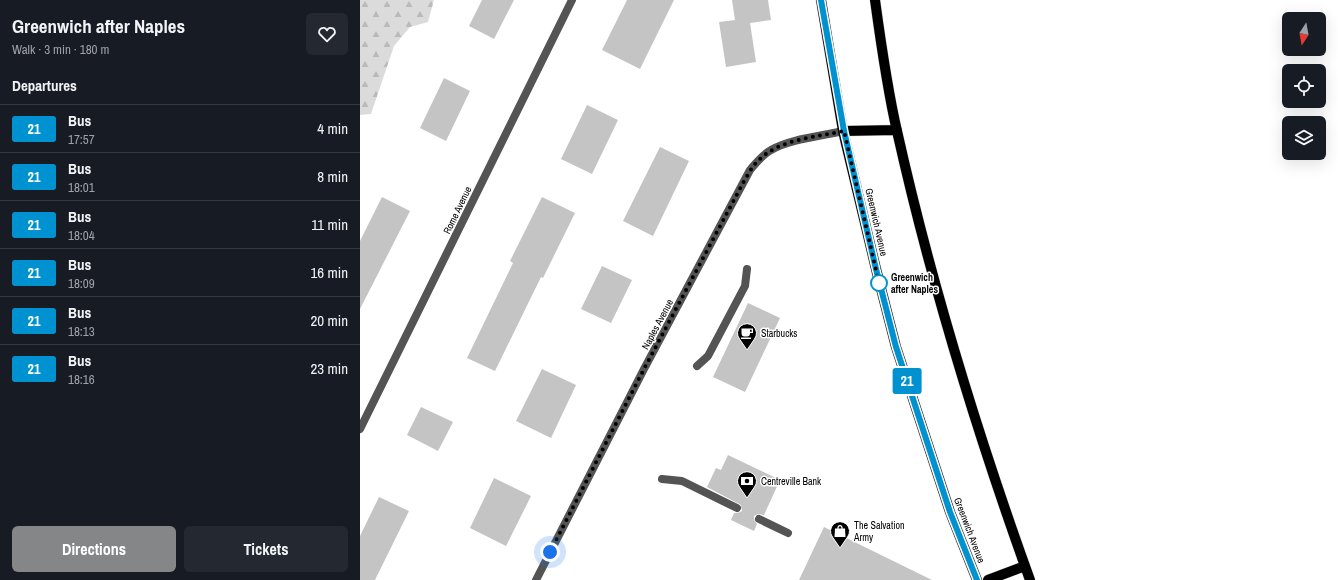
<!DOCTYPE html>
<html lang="en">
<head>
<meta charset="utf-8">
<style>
	:root { --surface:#171b24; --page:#242831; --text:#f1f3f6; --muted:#9ea1a6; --line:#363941; --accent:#858687 }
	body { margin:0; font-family:"Archivo Narrow",sans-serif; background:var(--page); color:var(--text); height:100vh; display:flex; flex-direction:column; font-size:15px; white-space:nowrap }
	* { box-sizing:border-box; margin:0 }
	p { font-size:13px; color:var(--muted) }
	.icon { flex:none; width:22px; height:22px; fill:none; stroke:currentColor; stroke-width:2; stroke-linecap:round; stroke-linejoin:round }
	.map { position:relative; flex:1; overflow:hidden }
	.sheet { display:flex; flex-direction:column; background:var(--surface); width:360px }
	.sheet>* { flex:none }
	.badge { padding:0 8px; border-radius:3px; font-size:14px; line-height:26px }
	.needle { width:26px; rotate:191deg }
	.controls { position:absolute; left:922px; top:12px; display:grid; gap:8px }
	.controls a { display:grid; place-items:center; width:44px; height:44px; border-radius:6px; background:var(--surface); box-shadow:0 4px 16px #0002; font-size:20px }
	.you { position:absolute; width:20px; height:20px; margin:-10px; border:3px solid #fff; border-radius:50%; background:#1a73e8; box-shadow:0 0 0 6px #1a73e833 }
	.map>.badge { position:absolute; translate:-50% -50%; box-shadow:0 0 0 2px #fff }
	h2 { padding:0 12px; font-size:15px; line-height:36px }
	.round { display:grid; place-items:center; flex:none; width:42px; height:42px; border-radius:6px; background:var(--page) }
	.summary { display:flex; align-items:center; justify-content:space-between; height:68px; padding:0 12px }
	h1 { font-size:19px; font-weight:800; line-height:30px }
	.button { display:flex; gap:8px; margin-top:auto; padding:8px 12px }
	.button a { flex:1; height:46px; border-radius:6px; background:var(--accent); color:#fff; font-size:16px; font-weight:800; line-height:46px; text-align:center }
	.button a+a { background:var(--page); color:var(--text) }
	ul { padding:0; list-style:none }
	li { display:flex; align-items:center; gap:12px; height:48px; padding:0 12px; border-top:1px solid var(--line) }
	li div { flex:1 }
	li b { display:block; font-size:15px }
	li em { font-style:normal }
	li .badge { min-width:44px; font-weight:700; text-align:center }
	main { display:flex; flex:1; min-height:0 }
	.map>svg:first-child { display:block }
	.forest { fill:url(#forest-firs) }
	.building { fill:#c4c4c4 }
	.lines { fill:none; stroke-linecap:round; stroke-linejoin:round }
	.primary-casing { stroke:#dbdbdb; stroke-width:11 }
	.service { stroke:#545454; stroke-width:8 }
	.minor { stroke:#545454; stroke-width:8 }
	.primary { stroke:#000; stroke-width:10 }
	.line-casing { stroke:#fff; stroke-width:9 }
	.line { stroke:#0092d0; stroke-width:6 }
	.walk { stroke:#000; stroke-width:4; stroke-dasharray:0 7.2 }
	.stop-dot { fill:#fff; stroke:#0092d0; stroke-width:2 }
	.labels { text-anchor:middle; stroke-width:3; stroke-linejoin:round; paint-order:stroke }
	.street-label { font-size:10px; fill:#000; stroke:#fff }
	.stop-label { font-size:10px; font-weight:bold; fill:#000; stroke:#fff; text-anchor:start }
	.poi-label { font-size:10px; fill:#000; stroke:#fff; text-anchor:start }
</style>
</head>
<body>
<main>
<section class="sheet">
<div class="summary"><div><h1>Greenwich after Naples</h1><p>Walk · 3 min · 180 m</p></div><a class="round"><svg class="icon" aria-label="heart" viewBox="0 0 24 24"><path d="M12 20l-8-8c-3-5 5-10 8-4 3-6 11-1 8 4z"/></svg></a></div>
<h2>Departures</h2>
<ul>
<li><span class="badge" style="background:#0092d0;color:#fff">21</span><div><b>Bus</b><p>17:57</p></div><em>4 min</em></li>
<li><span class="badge" style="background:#0092d0;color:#fff">21</span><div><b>Bus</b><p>18:01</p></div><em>8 min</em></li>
<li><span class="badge" style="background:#0092d0;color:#fff">21</span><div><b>Bus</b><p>18:04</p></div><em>11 min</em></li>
<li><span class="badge" style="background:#0092d0;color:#fff">21</span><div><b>Bus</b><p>18:09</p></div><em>16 min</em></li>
<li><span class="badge" style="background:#0092d0;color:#fff">21</span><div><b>Bus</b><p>18:13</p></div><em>20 min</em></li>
<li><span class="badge" style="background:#0092d0;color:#fff">21</span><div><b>Bus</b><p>18:16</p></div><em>23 min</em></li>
</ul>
<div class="button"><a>Directions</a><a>Tickets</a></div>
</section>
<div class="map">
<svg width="978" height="580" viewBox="0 0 978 580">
	<defs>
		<pattern id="forest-firs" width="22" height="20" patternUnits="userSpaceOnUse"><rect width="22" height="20" fill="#dbdbdb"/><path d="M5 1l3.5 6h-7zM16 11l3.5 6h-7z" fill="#bababa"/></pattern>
	</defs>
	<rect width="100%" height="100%" fill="#fff"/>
	<path class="forest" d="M 0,0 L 74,0 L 68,22 L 50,27 L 34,46 L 11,114 L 0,115 Z"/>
	<path class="building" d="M 122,0 L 154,0 L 134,39 L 109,26 Z
		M 267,0 L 314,0 L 280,69 L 242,50 Z
		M 372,0 L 408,0 L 411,20 L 390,23 L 396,62 L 366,67 L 359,22 L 375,20 Z
		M 84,78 L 110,91 L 86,141 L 60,128 Z
		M 227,105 L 258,120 L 232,174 L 201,159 Z
		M 300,147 L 329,161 L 293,236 L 263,221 Z
		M 22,197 L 50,211 L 0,309 L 0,241 Z
		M 182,197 L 215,213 L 183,278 L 181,277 L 135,371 L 107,358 L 153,263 L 150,261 Z
		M 242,266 L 272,280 L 251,323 L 221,309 Z
		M 388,303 L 420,318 L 385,392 L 353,377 Z
		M 182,369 L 216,385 L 191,438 L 156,421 Z
		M 61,407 L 93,422 L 78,451 L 47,435 Z
		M 368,455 L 420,480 L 404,515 L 398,514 L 394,516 L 394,520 L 397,524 L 394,531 L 371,520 L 374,513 L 378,513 L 382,511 L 381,505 L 347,487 L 356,468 L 361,470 Z
		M 134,478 L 171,496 L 146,546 L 110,528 Z
		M 19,497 L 49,511 L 15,580 L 0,580 L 0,536 Z
		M 464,527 L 572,580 L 439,580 Z"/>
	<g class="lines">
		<g class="primary-casing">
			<path id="primary" d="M 461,0 L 483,131 L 516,269 L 536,347 L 590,512 L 617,580
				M 515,0 C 521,44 527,88 537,131 C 571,283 617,433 670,580
				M 483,131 L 537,130
				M 628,580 L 665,566"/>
		</g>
		<path class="service" d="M 337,366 L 348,356 L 385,286 L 387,269
			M 302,479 L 322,481 L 377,508
			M 399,519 L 428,533"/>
		<path class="minor" d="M 0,429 L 212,0
			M 176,580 L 284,369 L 390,170 C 396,163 402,155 411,150 C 429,139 462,136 483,131"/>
		<use href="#primary" class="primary"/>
	</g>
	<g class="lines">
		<g class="line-casing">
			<path id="line" d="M 461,0 L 484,131 L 516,269 L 536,347 L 590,512 L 617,580"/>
		</g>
		<use href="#line" class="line"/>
		<path class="walk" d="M 190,552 L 284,369 L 383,183 C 388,175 392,166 399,160 C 419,139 457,137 484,131 L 519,283"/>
	</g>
	<defs>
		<g id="cafe-pin" transform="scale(1)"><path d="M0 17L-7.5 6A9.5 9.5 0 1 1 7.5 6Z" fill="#000" stroke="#fff"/><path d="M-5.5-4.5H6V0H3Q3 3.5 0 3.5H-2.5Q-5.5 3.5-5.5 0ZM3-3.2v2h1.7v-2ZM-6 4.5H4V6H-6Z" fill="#fff"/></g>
		<g id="bank-pin" transform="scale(1)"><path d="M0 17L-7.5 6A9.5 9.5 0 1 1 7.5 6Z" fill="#000" stroke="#fff"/><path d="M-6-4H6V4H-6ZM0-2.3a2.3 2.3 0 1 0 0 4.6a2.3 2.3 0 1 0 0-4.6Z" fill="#fff"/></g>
		<g id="shop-pin" transform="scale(1)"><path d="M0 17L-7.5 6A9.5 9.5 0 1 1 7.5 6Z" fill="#000" stroke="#fff"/><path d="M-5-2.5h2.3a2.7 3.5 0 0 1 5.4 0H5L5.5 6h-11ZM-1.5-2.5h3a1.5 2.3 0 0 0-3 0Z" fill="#fff"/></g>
	</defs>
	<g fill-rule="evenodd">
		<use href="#cafe-pin" x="387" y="333"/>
		<use href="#bank-pin" x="387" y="481"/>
		<use href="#shop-pin" x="480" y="531"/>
	</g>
	<circle class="stop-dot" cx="519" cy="283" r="8"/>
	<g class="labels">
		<g class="street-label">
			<text transform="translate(97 210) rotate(-64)" y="4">Rome Avenue</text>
			<text transform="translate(517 222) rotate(77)" y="4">Greenwich Avenue</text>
			<text transform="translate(297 324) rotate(-62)" y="4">Naples Avenue</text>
			<text transform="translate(610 530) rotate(69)" y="4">Greenwich Avenue</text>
		</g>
		<g class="stop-label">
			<text x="531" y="281">Greenwich<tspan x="531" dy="12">after Naples</tspan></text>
		</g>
		<g class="poi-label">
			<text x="401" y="337">Starbucks</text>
			<text x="401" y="485">Centreville Bank</text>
			<text x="494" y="529">The Salvation<tspan x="494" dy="12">Army</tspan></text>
		</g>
	</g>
</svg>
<div class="controls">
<a><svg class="needle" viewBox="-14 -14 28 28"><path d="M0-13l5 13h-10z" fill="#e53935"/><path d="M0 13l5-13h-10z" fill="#9ea1a6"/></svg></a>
<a><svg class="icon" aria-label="locate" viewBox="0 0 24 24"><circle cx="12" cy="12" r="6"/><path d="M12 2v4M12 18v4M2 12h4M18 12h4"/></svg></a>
<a><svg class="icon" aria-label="layers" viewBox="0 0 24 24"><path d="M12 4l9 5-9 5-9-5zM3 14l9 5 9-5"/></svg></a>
</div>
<div class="you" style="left:190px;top:552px"></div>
<b class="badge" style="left:547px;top:381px;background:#0092d0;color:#fff">21</b>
</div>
</main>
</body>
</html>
